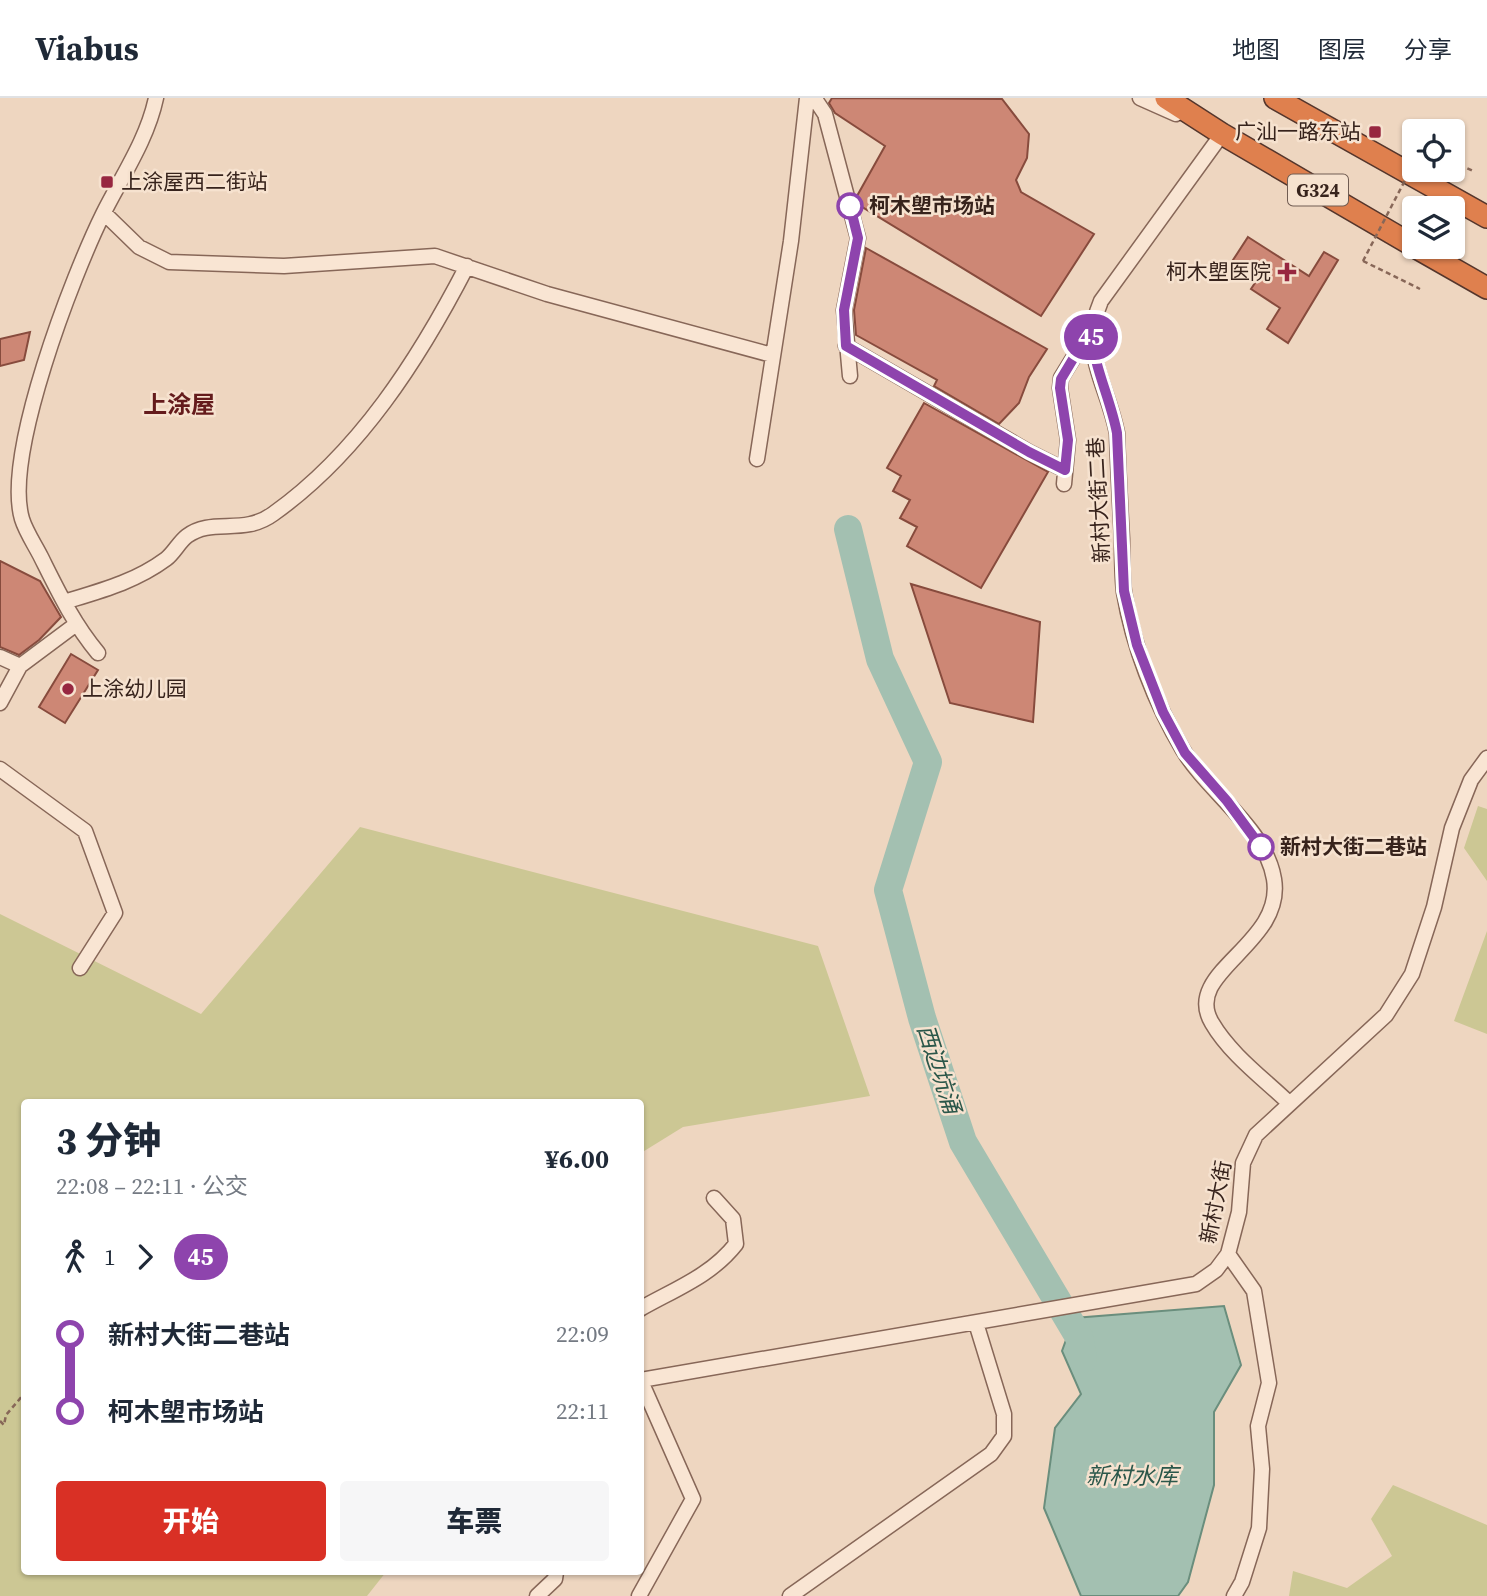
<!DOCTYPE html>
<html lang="zh">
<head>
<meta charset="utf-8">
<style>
	:root { --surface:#fff; --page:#f6f6f7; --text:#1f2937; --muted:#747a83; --line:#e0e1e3; --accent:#d93025 }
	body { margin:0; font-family:"Source Serif 4","Noto Sans SC",serif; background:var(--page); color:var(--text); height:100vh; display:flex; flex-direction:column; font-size:26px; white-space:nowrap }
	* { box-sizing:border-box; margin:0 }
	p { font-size:23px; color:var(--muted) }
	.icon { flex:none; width:38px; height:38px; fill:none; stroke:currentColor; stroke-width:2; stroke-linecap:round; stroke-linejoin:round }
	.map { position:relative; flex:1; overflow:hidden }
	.details { position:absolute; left:21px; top:1001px; width:623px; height:476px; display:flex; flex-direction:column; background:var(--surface); border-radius:7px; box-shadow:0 2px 5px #0004 }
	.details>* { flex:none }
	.badge { padding:0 14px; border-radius:23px; font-size:24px; line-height:46px }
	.buttons { position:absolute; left:1402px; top:21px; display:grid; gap:14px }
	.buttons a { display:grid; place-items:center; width:63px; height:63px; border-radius:7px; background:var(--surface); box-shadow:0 2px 5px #0004; font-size:35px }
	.map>.badge { position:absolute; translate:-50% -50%; box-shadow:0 0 0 4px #fff }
	.legs { display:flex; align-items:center; gap:10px; height:77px; padding:0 35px; font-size:23px }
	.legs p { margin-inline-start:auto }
	.summary { display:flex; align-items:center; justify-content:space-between; height:119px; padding:0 35px }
	h1 { font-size:38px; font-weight:800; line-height:52px }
	.action { display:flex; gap:14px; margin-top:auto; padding:14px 35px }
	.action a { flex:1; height:80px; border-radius:7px; background:var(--accent); color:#fff; font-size:28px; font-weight:800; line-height:80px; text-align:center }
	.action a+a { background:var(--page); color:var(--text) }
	ul { padding:0 35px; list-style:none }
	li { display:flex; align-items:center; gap:24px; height:77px; font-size:26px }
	li i { display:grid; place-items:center; width:10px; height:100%; margin:0 9px; background:currentColor }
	li i::after { content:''; width:18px; height:18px; margin:-9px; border:5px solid; border-radius:50%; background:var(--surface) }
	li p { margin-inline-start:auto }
	li:first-child i { background:linear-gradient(#0000 50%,currentColor 0) }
	li:last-child i { background:linear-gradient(currentColor 50%,#0000 0) }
	header { display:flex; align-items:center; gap:42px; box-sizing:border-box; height:98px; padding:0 35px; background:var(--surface); border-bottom:2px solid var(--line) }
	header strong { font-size:33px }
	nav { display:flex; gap:38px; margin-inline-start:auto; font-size:24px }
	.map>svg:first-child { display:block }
	.green { fill:#ccc794 }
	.water { fill:#a3c0b1; stroke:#6a8e7d; stroke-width:2 }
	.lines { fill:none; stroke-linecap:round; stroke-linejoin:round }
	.river { stroke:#a3c0b1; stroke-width:28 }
	.building { fill:#cd8775; stroke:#874b3d; stroke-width:2 }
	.minor-casing { stroke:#876758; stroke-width:17 }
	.highway-casing { stroke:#55362c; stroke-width:24 }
	.path { stroke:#876758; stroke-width:2.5; stroke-dasharray:5 3.5; stroke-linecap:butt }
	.minor { stroke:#f9e5d3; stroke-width:14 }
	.highway { stroke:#df804e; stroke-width:21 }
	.path-bridge { stroke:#876758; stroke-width:2.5; stroke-dasharray:5 3.5; stroke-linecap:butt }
	.line-1-casing { stroke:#fff; stroke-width:16 }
	.line-1 { stroke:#8e44ad; stroke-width:10 }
	.poi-dot { fill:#972740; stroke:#f6e2cf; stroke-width:2.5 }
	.stop-1-dot { fill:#fff; stroke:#8e44ad; stroke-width:3.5 }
	.labels { text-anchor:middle; stroke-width:5; stroke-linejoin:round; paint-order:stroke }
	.shield { fill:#f6e2cf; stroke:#705c52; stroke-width:2 }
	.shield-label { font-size:19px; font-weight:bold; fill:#37231c }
	.poi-label { font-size:21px; fill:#37231c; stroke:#f6e2cf; text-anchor:end }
	.stop-label { font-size:21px; font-weight:bold; fill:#37231c; stroke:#f6e2cf; text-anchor:start }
	.street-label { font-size:21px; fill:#37231c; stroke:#f6e2cf }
	.water-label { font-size:23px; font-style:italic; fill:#2b574a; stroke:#f6e2cf }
	.quarter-label { font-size:24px; font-weight:bold; fill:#641b1c; stroke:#f6e2cf }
</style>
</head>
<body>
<header>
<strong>Viabus</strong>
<nav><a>地图</a><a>图层</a><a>分享</a></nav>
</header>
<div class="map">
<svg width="1487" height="1498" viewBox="0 0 1487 1498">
	<rect width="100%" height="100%" fill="#eed6c0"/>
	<path class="green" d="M 1478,708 L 1487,711 L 1487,783 L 1464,750 Z
		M 360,729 L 818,848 L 870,998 L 683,1029 L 641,1055 L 640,1004 L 24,1004 L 24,1474 L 386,1474 L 367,1498 L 0,1498 L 0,816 L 201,916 Z
		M 1487,833 L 1487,936 L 1454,923 Z
		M 1393,1387 L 1487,1427 L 1487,1498 L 1289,1498 L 1293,1473 L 1347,1490 L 1392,1458 L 1371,1421 Z"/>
	<path class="water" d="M 1224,1208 L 1241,1267 L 1214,1314 L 1214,1387 L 1188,1484 L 1178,1498 L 1081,1498 L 1044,1410 L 1055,1330 L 1081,1296 L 1062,1253 L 1074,1220 Z"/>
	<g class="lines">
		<path class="river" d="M 848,431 L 880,561 L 928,664 L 888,792 L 922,920 L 963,1044 L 1079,1239 L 1083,1261"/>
	</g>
	<path class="building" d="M 832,0 L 1002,1 L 1029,36 L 1027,60 L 1016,82 L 1021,94 L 1094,136 L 1041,218 L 859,107 L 857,98 L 885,48 L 835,15 L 829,5 Z
		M 1248,139 L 1309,178 L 1324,154 L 1338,162 L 1288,245 L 1267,231 L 1280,210 L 1251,191 L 1259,179 L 1233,162 Z
		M 866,150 L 1047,251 L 1029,279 L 1019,305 L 999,326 L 934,288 L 937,282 L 856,237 L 854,212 Z
		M 30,234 L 24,262 L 0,268 L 0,241 Z
		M 924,305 L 1048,374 L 981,490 L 907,448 L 917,429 L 900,420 L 910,402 L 893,393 L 901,378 L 887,370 Z
		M 0,463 L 40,483 L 61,519 L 39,542 L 19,557 L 0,549 Z
		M 911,486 L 1040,524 L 1033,624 L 950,605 Z
		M 71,556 L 98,572 L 65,625 L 39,609 Z"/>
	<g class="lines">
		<g class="minor-casing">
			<path id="minor" d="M 808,0 L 817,4 L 825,16 L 858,140 L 844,212 L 850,278
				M 1140,0 L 1176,16
				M 1214,33 L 1222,36 L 1101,203 C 1079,255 1107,284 1117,335 C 1118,370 1120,405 1122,441 C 1122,458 1122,476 1124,494 C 1133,548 1155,605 1183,652 C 1208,694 1266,731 1274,781 C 1285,847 1181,874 1212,925 C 1230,956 1264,981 1289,1005
				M 104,115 L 139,149 L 169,164 L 284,168 L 435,158 L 547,196 L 772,257
				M 846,248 L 1029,354 L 1065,372
				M 757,361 L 791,143 L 807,0
				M 1064,386 L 1068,342 L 1060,290 L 1061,280 L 1091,231
				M 64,504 C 100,493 135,484 166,461 C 174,455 179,444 187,438 C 212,419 243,438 273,416 C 359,355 419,261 467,168
				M 98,555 C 73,525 58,493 41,459 C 35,447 26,434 22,421 C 3,357 73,177 103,116 C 122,78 147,42 156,0
				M 0,559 L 20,568 L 75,527
				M 0,605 L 20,568
				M 0,671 L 85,733 L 115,815 L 80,870
				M 1228,1156 L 1254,1193 L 1269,1285 L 1258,1328 L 1262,1371 L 1259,1430 L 1242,1484 L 1234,1498
				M 640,1211 C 675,1191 711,1178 736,1146 L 733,1121 L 714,1100
				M 641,1282 L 1196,1186 L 1216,1172 L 1228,1156 L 1239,1114 L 1243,1065 L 1256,1037 L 1386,917 L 1412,876 L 1434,809 L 1452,730 L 1471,682 L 1487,660
				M 537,1498 L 555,1481 L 556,1474
				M 639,1498 L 693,1401 L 640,1281
				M 790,1498 L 991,1356 L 1004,1338 L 1004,1316 L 976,1225"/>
		</g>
		<g class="highway-casing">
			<path id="highway" d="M 1166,0 L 1222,36 L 1414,148
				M 1275,0 L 1487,119
				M 1415,149 L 1487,190"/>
		</g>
		<path class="path" d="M 1452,63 L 1473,73
			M 1363,163 L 1420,191
			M 0,1323 L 4,1327 L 6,1317 L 24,1296"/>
		<use href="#minor" class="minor"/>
		<use href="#highway" class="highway"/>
		<path class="path-bridge" d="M 1363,163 L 1414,65"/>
	</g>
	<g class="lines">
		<g class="line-1-casing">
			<path id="line-1" d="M 850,108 L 858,140 L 844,212 L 846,248 L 1029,354 L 1065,372 L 1068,342 L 1060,290 L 1061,281 L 1091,231 C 1093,268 1110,299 1117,335 L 1124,493 L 1137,547 L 1163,614 L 1185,655 L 1227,703 L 1261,749"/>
		</g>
		<use href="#line-1" class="line-1"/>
	</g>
	<g class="poi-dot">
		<rect x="1368" y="27" width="14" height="14" rx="3.5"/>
		<rect x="100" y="77" width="14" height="14" rx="3.5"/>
		<path d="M1283.5 163.5h7v7h7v7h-7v7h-7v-7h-7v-7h7z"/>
		<circle cx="68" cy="591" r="7"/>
	</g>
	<g class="stop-1-dot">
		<circle cx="850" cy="108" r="12"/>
		<circle cx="1261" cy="749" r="12"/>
	</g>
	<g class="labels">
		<rect class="shield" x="1288" y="76.5" width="60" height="31" rx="5"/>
		<g class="shield-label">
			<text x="1318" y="99">G324</text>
		</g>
		<g class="poi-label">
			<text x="1361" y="41">广汕一路东站</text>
			<text x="121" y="91" text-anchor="start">上涂屋西二街站</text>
			<text x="1271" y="181">柯木塱医院</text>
			<text x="82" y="598" text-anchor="start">上涂幼儿园</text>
		</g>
		<g class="stop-label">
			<text x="869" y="115">柯木塱市场站</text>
			<text x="1280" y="756">新村大街二巷站</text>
		</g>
		<g class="street-label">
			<text transform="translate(1099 402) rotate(-93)" y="7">新村大街二巷</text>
			<text transform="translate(1216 1104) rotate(-79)" y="7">新村大街</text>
		</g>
		<g class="water-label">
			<text transform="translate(939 971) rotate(72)" y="8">西边坑涌</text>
			<text x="1132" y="1386">新村水库</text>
		</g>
		<g class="quarter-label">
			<text x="179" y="315">上涂屋</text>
		</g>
	</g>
</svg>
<div class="buttons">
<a><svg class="icon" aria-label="locate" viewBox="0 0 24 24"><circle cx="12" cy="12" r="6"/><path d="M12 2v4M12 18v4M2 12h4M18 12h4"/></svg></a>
<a><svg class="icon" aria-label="layers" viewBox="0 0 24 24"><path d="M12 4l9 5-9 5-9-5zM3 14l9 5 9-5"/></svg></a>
</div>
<b class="badge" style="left:1091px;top:239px;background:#8e44ad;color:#fff">45</b>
<section class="details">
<div class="summary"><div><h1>3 分钟</h1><p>22:08 – 22:11 · 公交</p></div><b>¥6.00</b></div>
<div class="legs"><svg class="icon" aria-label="walk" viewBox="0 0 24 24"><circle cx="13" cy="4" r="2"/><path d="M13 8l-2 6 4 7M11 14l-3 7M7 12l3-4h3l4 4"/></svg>1<svg class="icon" aria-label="forward" viewBox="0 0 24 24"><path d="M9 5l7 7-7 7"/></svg><b class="badge" style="background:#8e44ad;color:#fff">45</b></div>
<ul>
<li><i style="color:#8e44ad"></i><b>新村大街二巷站</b><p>22:09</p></li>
<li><i style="color:#8e44ad"></i><b>柯木塱市场站</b><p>22:11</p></li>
</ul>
<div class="action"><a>开始</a><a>车票</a></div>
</section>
</div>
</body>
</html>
